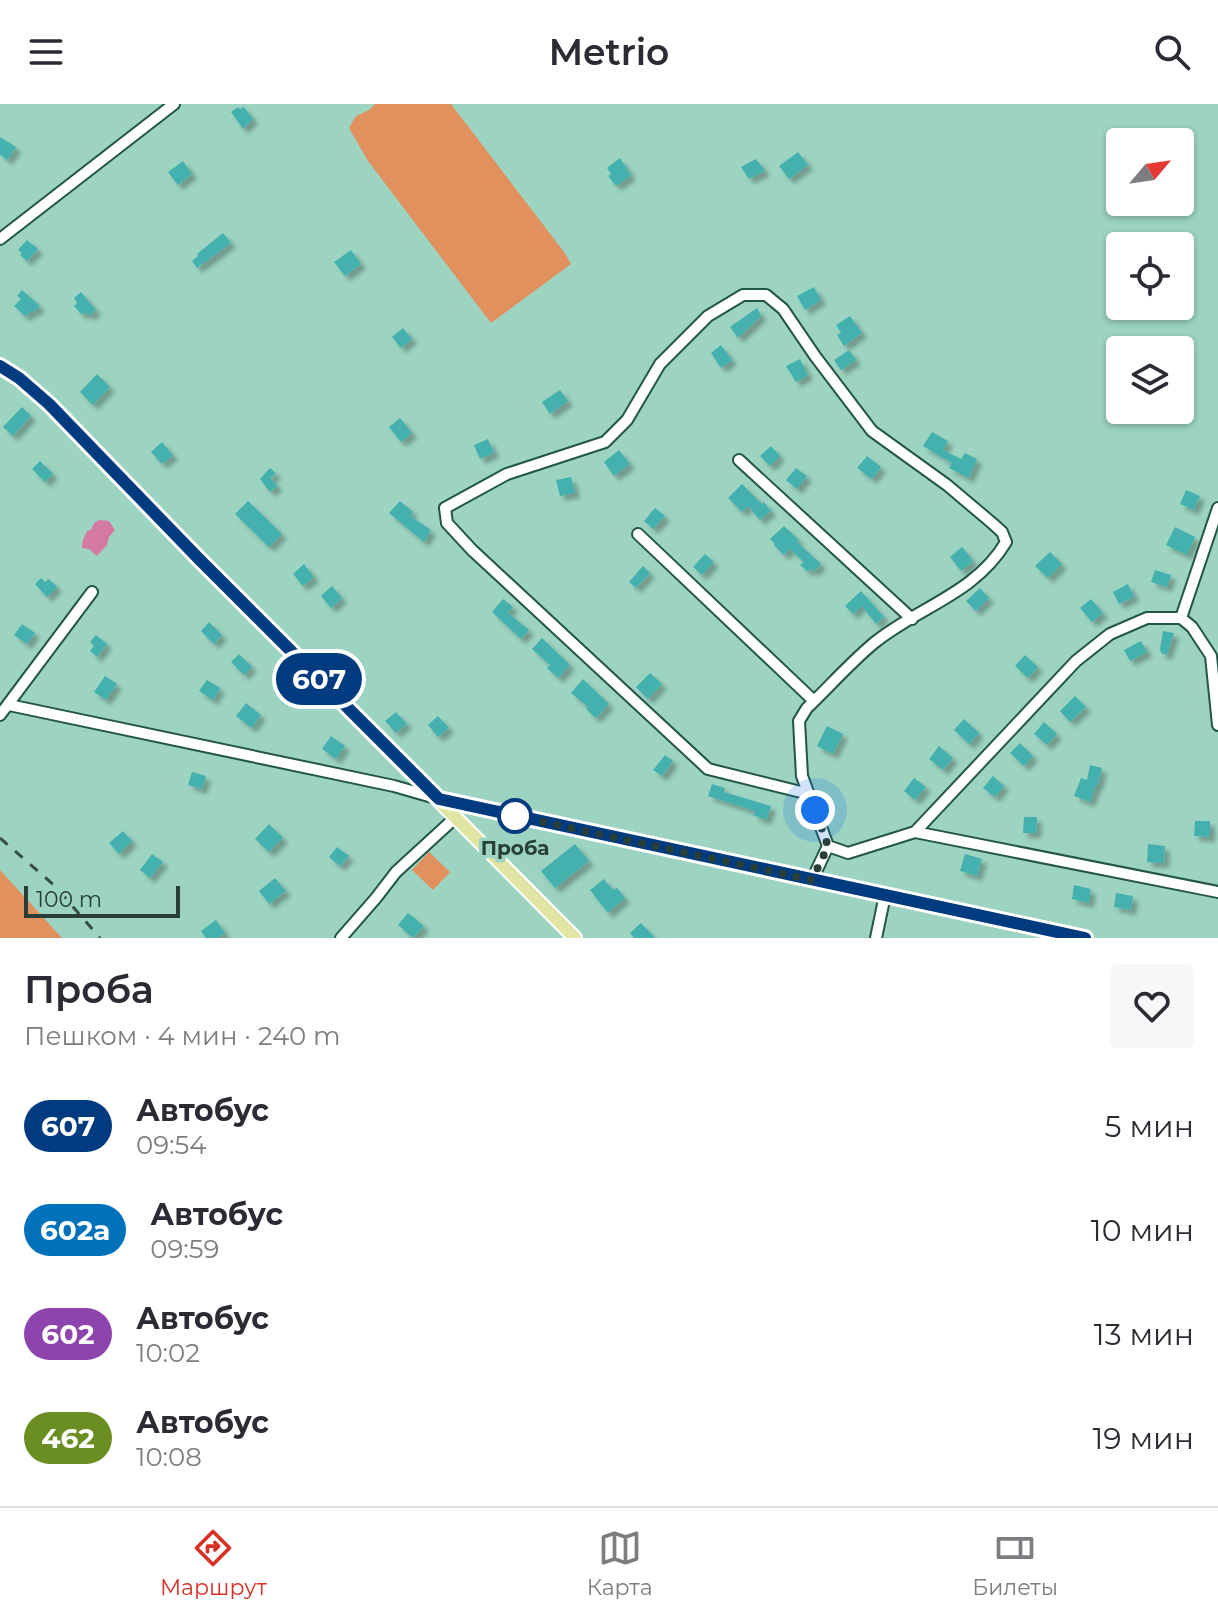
<!DOCTYPE html>
<html lang="ru">
<head>
<meta charset="utf-8">
<style>
	:root { --surface:#fff; --page:#f7f7f7; --text:#2b2b33; --muted:#7c7c81; --line:#e1e1e2; --accent:#d93025 }
	body { margin:0; font-family:Montserrat,sans-serif; background:var(--page); color:var(--text); height:100vh; display:flex; flex-direction:column; font-size:30px; white-space:nowrap }
	* { box-sizing:border-box; margin:0 }
	p { font-size:26px; color:var(--muted) }
	.icon { flex:none; width:44px; height:44px; fill:none; stroke:currentColor; stroke-width:2; stroke-linecap:round; stroke-linejoin:round }
	.map { position:relative; height:834px; overflow:hidden }
	.drawer { display:flex; flex-direction:column; background:var(--surface); flex:1 }
	.drawer>* { flex:none }
	.badge { padding:0 16px; border-radius:26px; font-size:28px; line-height:52px }
	.needle { width:52px; rotate:61deg }
	.controls { position:absolute; left:1106px; top:24px; display:grid; gap:16px }
	.controls a { display:grid; place-items:center; width:88px; height:88px; border-radius:8px; background:var(--surface); box-shadow:0 2px 6px #0004; font-size:40px }
	.scale { position:absolute; left:24px; bottom:20px; width:156px; box-sizing:border-box; padding-left:8px; border:4px solid #283e38; border-top:0; font-size:22px; line-height:28px; white-space:nowrap; color:#283e38; -webkit-text-stroke:6px #9cd3c1; paint-order:stroke }
	.you { position:absolute; width:40px; height:40px; margin:-20px; border:6px solid #fff; border-radius:50%; background:#1a73e8; box-shadow:0 0 0 12px #1a73e833 }
	.map>.badge { position:absolute; translate:-50% -50%; box-shadow:0 0 0 4px #fff }
	.round { display:grid; place-items:center; flex:none; width:84px; height:84px; border-radius:8px; background:var(--page) }
	.head { display:flex; align-items:center; justify-content:space-between; height:136px; padding:0 24px }
	h1 { font-size:38px; font-weight:600; line-height:60px }
	ul { padding:0; list-style:none }
	li { display:flex; align-items:center; gap:24px; height:104px; padding:0 24px }
	li div { flex:1 }
	li b { display:block; font-size:30px }
	li em { font-style:normal }
	li .badge { min-width:88px; font-weight:700; text-align:center }
	header { display:flex; justify-content:space-between; align-items:center; height:104px; padding:0 24px; background:var(--surface); font-size:36px; font-weight:600 }
	.tab-bar { display:flex; justify-content:space-around; align-items:center; height:112px; border-top:2px solid var(--line); background:var(--surface); font-size:22px; color:var(--muted) }
	.tab-bar a { display:grid; justify-items:center; gap:4px }
	.tab-bar .selected { color:var(--accent) }
	.map>svg:first-child { display:block }
	.green { fill:#e1915d }
	.water { fill:#d479a1 }
	.building { fill:#45b1af; filter:url(#shadow) }
	.lines { fill:none; stroke-linecap:round; stroke-linejoin:round }
	.minor-casing { stroke:#225648; stroke-width:14 }
	.major-casing { stroke:#fff; stroke-width:16 }
	.minor { stroke:#fff; stroke-width:10 }
	.major { stroke:#e0e5a3; stroke-width:12 }
	.rail { stroke:#354e47; stroke-width:3; stroke-dasharray:10 10; stroke-linecap:butt }
	.line-casing { stroke:#fff; stroke-width:18 }
	.line { stroke:#003b80; stroke-width:12 }
	.walk { stroke:#283e38; stroke-width:8; stroke-dasharray:0 14.4 }
	.stop-dot { fill:#fff; stroke:#003b80; stroke-width:4 }
	.labels { text-anchor:middle; stroke-width:7; stroke-linejoin:round; paint-order:stroke }
	.stop-label { font-size:20px; font-weight:bold; fill:#283e38; stroke:#9cd3c1 }
</style>
</head>
<body>
<header><svg class="icon" aria-label="menu" viewBox="0 0 24 24"><path d="M4 6h16M4 12h16M4 18h16"/></svg>Metrio<svg class="icon" aria-label="search" viewBox="0 0 24 24"><circle cx="10" cy="10" r="6"/><path d="M15 15l6 6"/></svg></header>
<div class="map">
<svg width="1218" height="834" viewBox="0 0 1218 834">
	<defs>
		<filter id="shadow"><feDropShadow dx="5" dy="5" stdDeviation="2" flood-color="#0004"/></filter>
	</defs>
	<rect width="100%" height="100%" fill="#9cd3c1"/>
	<path class="green" d="M 375,0 L 451,0 L 564,148 L 571,160 L 491,219 L 368,57 L 349,24 L 356,12 L 369,6 Z
		M 429,748 L 450,768 L 433,786 L 412,766 Z
		M 0,766 L 62,834 L 0,834 Z"/>
	<path class="water" d="M 99,416 L 109,417 L 115,426 L 109,433 L 107,441 L 97,452 L 89,445 L 82,444 L 83,436 L 87,427 L 91,426 L 94,419 Z"/>
	<path class="building" d="M 238,3 L 240,5 L 244,3 L 253,15 L 243,25 L 231,8 Z
		M 0,33 L 16,43 L 8,56 L 0,51 Z
		M 798,48 L 808,61 L 789,75 L 779,62 Z
		M 620,54 L 631,71 L 616,82 L 608,72 L 611,70 L 607,64 Z
		M 756,55 L 765,67 L 749,75 L 741,63 Z
		M 183,57 L 192,70 L 178,81 L 168,68 Z
		M 223,129 L 231,139 L 197,164 L 192,157 L 198,152 L 197,150 Z
		M 27,136 L 38,145 L 27,157 L 20,151 L 22,149 L 18,146 Z
		M 351,146 L 361,160 L 345,172 L 334,158 Z
		M 814,183 L 821,196 L 805,206 L 797,192 Z
		M 22,186 L 40,202 L 34,208 L 32,206 L 26,213 L 14,202 L 21,195 L 17,192 Z
		M 81,188 L 96,206 L 89,212 L 85,208 L 82,211 L 74,202 L 77,199 L 74,194 Z
		M 757,204 L 761,212 L 738,234 L 730,223 Z
		M 850,212 L 862,229 L 844,242 L 837,231 L 841,229 L 836,221 Z
		M 403,224 L 412,235 L 401,244 L 392,233 Z
		M 721,241 L 732,256 L 721,264 L 711,249 Z
		M 849,246 L 856,256 L 841,266 L 834,256 Z
		M 800,255 L 808,271 L 796,278 L 786,262 Z
		M 97,270 L 110,283 L 93,301 L 80,288 Z
		M 560,286 L 568,297 L 550,310 L 542,298 Z
		M 22,303 L 31,312 L 13,332 L 3,323 Z
		M 400,314 L 412,329 L 401,338 L 389,323 Z
		M 932,328 L 948,337 L 943,346 L 961,355 L 965,349 L 977,355 L 969,374 L 949,364 L 952,359 L 923,342 Z
		M 488,335 L 494,349 L 480,355 L 474,341 Z
		M 162,338 L 173,351 L 162,360 L 151,348 Z
		M 771,342 L 780,352 L 770,362 L 760,352 Z
		M 619,346 L 630,360 L 614,372 L 604,358 Z
		M 867,352 L 881,363 L 872,375 L 857,364 Z
		M 40,357 L 53,370 L 45,378 L 32,365 Z
		M 270,364 L 276,369 L 271,374 L 277,382 L 270,388 L 260,375 Z
		M 796,364 L 807,372 L 797,385 L 786,376 Z
		M 571,373 L 575,389 L 560,392 L 556,376 Z
		M 742,380 L 762,400 L 764,398 L 771,407 L 760,416 L 748,402 L 742,408 L 728,394 Z
		M 1186,386 L 1200,392 L 1194,406 L 1180,400 Z
		M 248,397 L 282,430 L 269,443 L 235,410 Z
		M 400,397 L 413,408 L 410,412 L 431,426 L 424,438 L 389,409 Z
		M 655,404 L 665,412 L 653,425 L 644,417 Z
		M 784,422 L 799,436 L 797,438 L 821,460 L 814,468 L 811,464 L 808,468 L 800,461 L 804,458 L 790,445 L 784,451 L 774,441 L 775,440 L 770,435 Z
		M 1175,423 L 1195,433 L 1187,451 L 1166,441 Z
		M 962,443 L 973,457 L 961,467 L 950,453 Z
		M 1050,448 L 1062,460 L 1048,474 L 1035,462 Z
		M 705,450 L 714,458 L 702,471 L 693,463 Z
		M 304,460 L 314,473 L 303,482 L 293,470 Z
		M 643,462 L 650,469 L 636,484 L 629,478 Z
		M 1155,466 L 1171,471 L 1167,483 L 1151,478 Z
		M 41,474 L 45,478 L 49,475 L 57,483 L 47,493 L 35,480 Z
		M 1128,480 L 1134,493 L 1119,500 L 1113,488 Z
		M 332,482 L 342,494 L 331,504 L 321,492 Z
		M 980,484 L 989,494 L 976,507 L 966,497 Z
		M 861,487 L 884,513 L 876,520 L 862,502 L 853,510 L 845,502 Z
		M 503,495 L 513,503 L 508,509 L 529,526 L 521,535 L 492,508 Z
		M 1091,495 L 1103,509 L 1092,518 L 1080,504 Z
		M 209,518 L 222,531 L 214,540 L 201,527 Z
		M 22,520 L 35,529 L 27,540 L 14,531 Z
		M 1163,527 L 1174,529 L 1167,551 L 1161,549 L 1160,545 Z
		M 96,531 L 107,540 L 97,553 L 90,547 L 94,542 L 90,538 Z
		M 542,534 L 570,561 L 558,574 L 547,564 L 550,561 L 532,545 Z
		M 1141,537 L 1147,548 L 1130,557 L 1124,546 Z
		M 239,550 L 252,563 L 244,571 L 231,558 Z
		M 1025,551 L 1038,563 L 1028,574 L 1015,562 Z
		M 650,569 L 662,580 L 648,595 L 636,583 Z
		M 105,572 L 117,580 L 106,596 L 94,588 Z
		M 583,575 L 609,600 L 596,614 L 586,605 L 588,603 L 571,589 Z
		M 207,576 L 220,584 L 213,596 L 199,587 Z
		M 1075,592 L 1086,603 L 1070,618 L 1060,607 Z
		M 246,599 L 261,611 L 252,624 L 236,612 Z
		M 396,608 L 407,620 L 396,629 L 385,617 Z
		M 438,612 L 449,624 L 438,633 L 428,621 Z
		M 964,615 L 979,629 L 969,640 L 954,626 Z
		M 1044,618 L 1057,630 L 1047,641 L 1034,630 Z
		M 827,622 L 843,630 L 833,650 L 817,642 Z
		M 331,632 L 345,642 L 336,655 L 322,645 Z
		M 1020,639 L 1033,652 L 1024,662 L 1010,649 Z
		M 939,642 L 953,654 L 943,666 L 929,655 Z
		M 665,651 L 673,657 L 662,672 L 653,666 Z
		M 1090,661 L 1102,664 L 1098,681 L 1096,681 L 1090,698 L 1074,692 L 1081,674 L 1087,676 Z
		M 192,668 L 206,672 L 202,685 L 188,681 Z
		M 993,672 L 1004,682 L 995,693 L 983,684 Z
		M 914,674 L 926,683 L 915,696 L 904,687 Z
		M 712,680 L 725,684 L 724,688 L 771,702 L 766,716 L 753,711 L 755,707 L 708,692 Z
		M 1024,713 L 1037,713 L 1036,729 L 1023,729 Z
		M 1195,717 L 1210,717 L 1210,733 L 1194,732 Z
		M 269,720 L 283,734 L 269,748 L 255,735 Z
		M 123,727 L 132,737 L 119,750 L 109,739 Z
		M 575,740 L 589,757 L 555,784 L 541,767 Z
		M 1148,740 L 1165,742 L 1164,759 L 1147,758 Z
		M 337,743 L 349,752 L 340,762 L 329,753 Z
		M 152,750 L 163,758 L 150,774 L 140,766 Z
		M 965,750 L 982,755 L 977,772 L 960,767 Z
		M 275,774 L 286,787 L 269,800 L 259,787 Z
		M 604,775 L 613,786 L 617,784 L 625,794 L 608,809 L 590,786 Z
		M 1074,781 L 1091,785 L 1089,799 L 1072,795 Z
		M 1116,789 L 1133,792 L 1131,806 L 1114,803 Z
		M 408,809 L 424,822 L 413,834 L 398,821 Z
		M 216,816 L 225,829 L 217,834 L 206,834 L 201,827 Z
		M 641,819 L 655,834 L 634,834 L 630,829 Z"/>
	<g class="lines">
		<g class="minor-casing">
			<path id="minor" d="M 0,135 L 174,0
				M 739,356 L 912,515
				M 638,430 L 814,597
				M 1181,514 L 1218,404
				M 9,601 L 394,682 L 439,695 L 478,704 L 1085,834
				M 0,611 L 92,488
				M 809,690 L 708,665 L 472,446 L 447,419 L 445,404 L 507,370 L 605,338 L 627,316 L 660,260 L 708,212 L 743,191 L 766,191 L 783,205 L 815,252 L 872,327 L 947,381 L 992,419 L 1002,428 L 1006,438 C 975,490 918,503 874,539 C 850,559 829,583 807,604 L 799,617 L 802,672 L 828,742 L 812,776
				M 915,728 L 1076,557 L 1110,530 L 1147,514 L 1181,514 L 1192,523 L 1211,552 L 1218,621
				M 828,742 L 848,749 L 915,728 L 1218,788
				M 341,834 L 376,794 L 396,768 L 456,713
				M 876,834 L 885,791"/>
		</g>
		<g class="major-casing">
			<path id="major" d="M 0,262 L 19,274 L 49,300 L 199,455 L 575,834"/>
		</g>
		<use href="#minor" class="minor"/>
		<use href="#major" class="major"/>
		<path class="rail" d="M 0,734 L 55,782 L 100,834"/>
	</g>
	<g class="lines">
		<g class="line-casing">
			<path id="line" d="M 0,262 L 19,274 L 49,300 L 199,455 L 439,695 L 1085,834"/>
		</g>
		<use href="#line" class="line"/>
		<path class="walk" d="M 515,712 L 812,776 L 828,742 L 815,706"/>
	</g>
	<circle class="stop-dot" cx="515" cy="712" r="16"/>
	<g class="labels">
		<g class="stop-label">
			<text x="515" y="751">Проба</text>
		</g>
	</g>
</svg>
<div class="controls">
<a><svg class="needle" viewBox="-14 -14 28 28"><path d="M0-13l5 13h-10z" fill="#e53935"/><path d="M0 13l5-13h-10z" fill="#7c7c81"/></svg></a>
<a><svg class="icon" aria-label="locate" viewBox="0 0 24 24"><circle cx="12" cy="12" r="6"/><path d="M12 2v4M12 18v4M2 12h4M18 12h4"/></svg></a>
<a><svg class="icon" aria-label="layers" viewBox="0 0 24 24"><path d="M12 4l9 5-9 5-9-5zM3 14l9 5 9-5"/></svg></a>
</div>
<div class="scale">100 m</div>
<div class="you" style="left:815px;top:706px"></div>
<b class="badge" style="left:319px;top:575px;background:#003b80;color:#fff">607</b>
</div>
<section class="drawer">
<div class="head"><div><h1>Проба</h1><p>Пешком · 4 мин · 240 m</p></div><a class="round"><svg class="icon" aria-label="heart" viewBox="0 0 24 24"><path d="M12 20l-8-8c-3-5 5-10 8-4 3-6 11-1 8 4z"/></svg></a></div>
<ul>
<li><span class="badge" style="background:#003b80;color:#fff">607</span><div><b>Автобус</b><p>09:54</p></div><em>5 мин</em></li>
<li><span class="badge" style="background:#0072bc;color:#fff">602а</span><div><b>Автобус</b><p>09:59</p></div><em>10 мин</em></li>
<li><span class="badge" style="background:#8e44ad;color:#fff">602</span><div><b>Автобус</b><p>10:02</p></div><em>13 мин</em></li>
<li><span class="badge" style="background:#6b8e23;color:#fff">462</span><div><b>Автобус</b><p>10:08</p></div><em>19 мин</em></li>
</ul>
</section>
<nav class="tab-bar">
<a class="selected"><svg class="icon" aria-label="directions" viewBox="0 0 24 24"><path d="M12 3l9 9-9 9-9-9zM9 14v-3h6M13 9l2 2-2 2"/></svg>Маршрут</a>
<a><svg class="icon" aria-label="map" viewBox="0 0 24 24"><path d="M3 6l6-2 6 2 6-2v14l-6 2-6-2-6 2zM9 4v14M15 6v14"/></svg>Карта</a>
<a><svg class="icon" aria-label="tickets" viewBox="0 0 24 24"><path d="M3 7h18v10H3zM15 7v10"/></svg>Билеты</a>
</nav>
</body>
</html>
